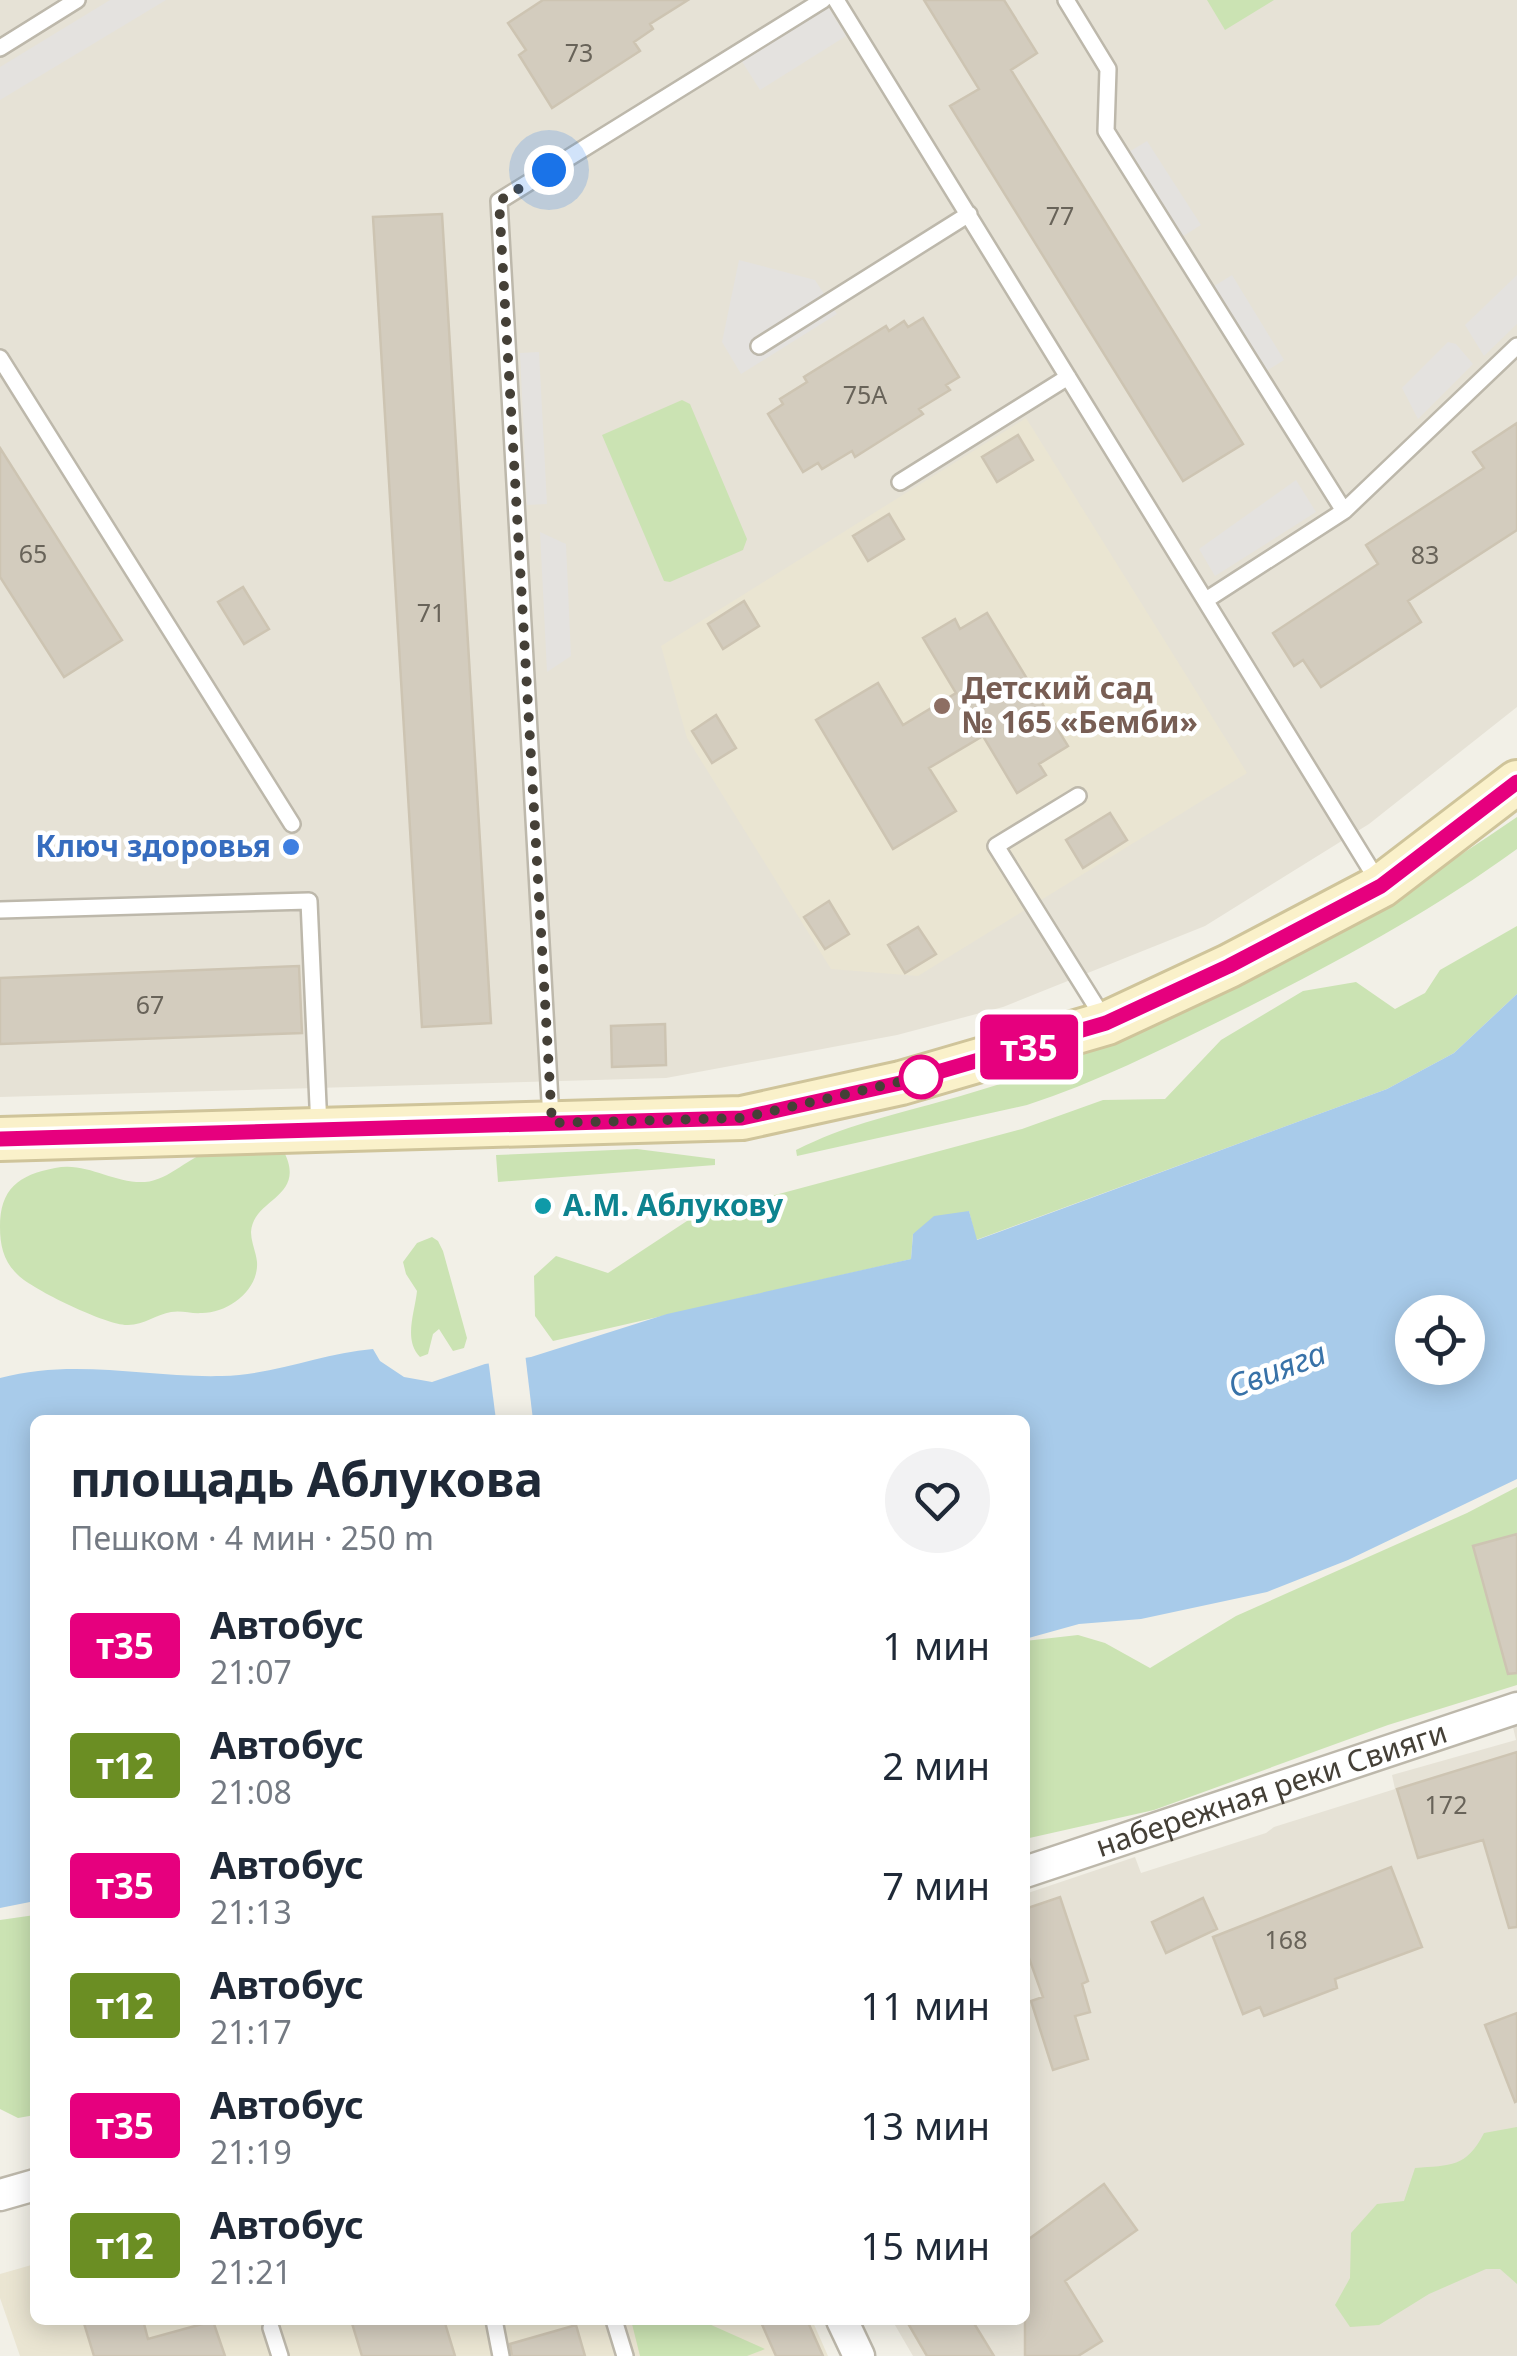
<!DOCTYPE html>
<html lang="ru">
<head>
<meta charset="utf-8">
<style>
	:root { --surface:#fff; --page:#f2f2f3; --text:#1f2937; --muted:#747a83 }
	body { margin:0; font-family:"Noto Sans",sans-serif; background:var(--page); color:var(--text); height:100vh; display:flex; flex-direction:column; font-size:38px; white-space:nowrap }
	* { box-sizing:border-box; margin:0 }
	p { font-size:32px; color:var(--muted) }
	.icon { flex:none; width:55px; height:55px; fill:none; stroke:currentColor; stroke-width:2; stroke-linecap:round; stroke-linejoin:round }
	.map { position:relative; flex:1; overflow:hidden }
	.side { position:absolute; left:30px; top:1415px; width:1000px; height:910px; display:flex; flex-direction:column; background:var(--surface); border-radius:15px; box-shadow:0 5px 25px #0003 }
	.side>* { flex:none }
	.badge { padding:0 20px; border-radius:8px; font-size:35px; line-height:65px }
	.fabs { position:absolute; left:1395px; top:1295px; display:grid; gap:20px }
	.fabs a { display:grid; place-items:center; width:90px; height:90px; border-radius:50%; background:var(--surface); box-shadow:0 5px 25px #0003; font-size:50px }
	.you { position:absolute; width:50px; height:50px; margin:-25px; border:8px solid #fff; border-radius:50%; background:#1a73e8; box-shadow:0 0 0 15px #1a73e833 }
	.map>.badge { position:absolute; translate:-50% -50%; box-shadow:0 0 0 5px #fff }
	.round { display:grid; place-items:center; flex:none; width:105px; height:105px; border-radius:52px; background:var(--page) }
	.summary { display:flex; align-items:center; justify-content:space-between; height:170px; padding:0 40px }
	h1 { font-size:48px; font-weight:700; line-height:75px }
	ul { padding:0; list-style:none }
	li { display:flex; align-items:center; gap:30px; height:120px; padding:0 40px }
	li div { flex:1 }
	li b { display:block; font-size:38px }
	li em { font-style:normal }
	li .badge { min-width:110px; font-weight:700; text-align:center }
	.map>svg:first-child { display:block }
	.residential { fill:#e6e2d6 }
	.education { fill:#eae5d2 }
	.green { fill:#cbe3b3 }
	.parking { fill:#e4e2df }
	.water { fill:#a8cbea; fill-rule:evenodd }
	.pier { fill:#f2f0e7 }
	.building { fill:#d3ccbe; stroke:#cdc4b2; stroke-width:2.5 }
	.lines { fill:none; stroke-linecap:round; stroke-linejoin:round }
	.lane-casing { stroke:#bdb8ab; stroke-width:20 }
	.street-casing { stroke:#bdb8ab; stroke-width:35 }
	.secondary-casing { stroke:#cfc49a; stroke-width:48 }
	.lane { stroke:#fff; stroke-width:15 }
	.street { stroke:#fff; stroke-width:30 }
	.secondary { stroke:#faf1ca; stroke-width:42 }
	.line-casing { stroke:#fff; stroke-width:22 }
	.line { stroke:#e6007e; stroke-width:15 }
	.walk { stroke:#454037; stroke-width:10; stroke-dasharray:0 18 }
	.education-dot { fill:#8d6e63; stroke:#fff; stroke-width:4 }
	.shop-dot { fill:#3f7fe0; stroke:#fff; stroke-width:4 }
	.stop-dot { fill:#fff; stroke:#e6007e; stroke-width:5 }
	.culture-dot { fill:#0f9aa8; stroke:#fff; stroke-width:4 }
	.labels { text-anchor:middle; stroke-width:9; stroke-linejoin:round; paint-order:stroke }
	.number-label { font-size:25px; fill:#686359 }
	.education-label { font-size:30px; font-weight:bold; fill:#785e54; stroke:#fff; text-anchor:start }
	.shop-label { font-size:30px; font-weight:bold; fill:#366cbe; stroke:#fff; text-anchor:end }
	.culture-label { font-size:30px; font-weight:bold; fill:#0d838f; stroke:#fff; text-anchor:start }
	.street-label { font-size:30px; fill:#454037; stroke:#fff }
	.water-label { font-size:32px; font-style:italic; fill:#3872a8; stroke:#fff }
</style>
</head>
<body>
<div class="map">
<svg width="1517" height="2356" viewBox="0 0 1517 2356">
	<rect width="100%" height="100%" fill="#f2f0e7"/>
	<path class="residential" d="M 0,0 L 1517,0 L 1517,707 L 1369,824 L 1205,926 L 1003,1007 L 897,1035 L 666,1078 L 0,1097 Z
		M 1517,1725 L 1517,2356 L 913,2356 L 892,2320 L 1025,2320 L 1025,1894 L 1135,1857 L 1141,1873 L 1266,1833 L 1274,1827 L 1395,1789 L 1392,1775 L 1516,1740 L 1513,1727 Z"/>
	<path class="education" d="M 1026,418 L 1247,773 L 918,976 L 831,969 L 687,738 L 661,646 Z
		M 35,2264 L 35,2320 L 812,2320 L 828,2356 L 20,2356 L 0,2298 L 0,2274 Z"/>
	<path class="green" d="M 1207,0 L 1274,0 L 1225,30 Z
		M 682,400 L 690,404 L 747,539 L 743,550 L 670,582 L 664,581 L 602,435 Z
		M 1517,817 L 1517,849 C 1425,916 1326,968 1224,1019 C 1160,1050 1095,1083 1027,1105 L 797,1156 L 796,1150 C 846,1125 886,1117 939,1102 C 991,1088 1041,1071 1091,1051 C 1243,990 1382,910 1517,817 Z
		M 1517,926 L 1517,994 L 1454,1053 L 1387,1089 L 976,1240 L 969,1211 L 913,1234 L 911,1259 L 899,1262 L 553,1341 L 535,1316 L 534,1276 L 556,1256 L 608,1273 L 693,1217 L 1022,1129 L 1103,1100 L 1165,1099 L 1221,1040 L 1303,991 L 1356,982 L 1395,1009 L 1425,993 L 1440,970 Z
		M 282,1148 C 310,1198 253,1197 251,1232 C 251,1242 256,1252 257,1262 C 259,1290 228,1313 202,1313 C 191,1314 182,1310 171,1312 C 157,1314 144,1325 128,1325 C 108,1326 33,1290 18,1275 C 4,1262 0,1246 0,1227 C 0,1189 18,1175 55,1168 C 86,1161 114,1184 145,1182 C 170,1180 189,1156 213,1150 C 234,1146 260,1149 282,1148 Z
		M 637,1149 L 715,1159 L 715,1165 L 498,1182 L 496,1155 Z
		M 432,1237 L 438,1241 L 443,1251 L 467,1338 L 464,1348 L 453,1351 L 439,1329 L 433,1334 L 428,1354 L 420,1357 C 403,1340 415,1312 417,1291 L 406,1274 L 403,1262 L 417,1243 Z
		M 1517,1487 L 1517,1685 L 1388,1725 L 1154,1810 L 1025,1839 L 1025,1641 L 1078,1635 L 1105,1643 L 1150,1668 L 1236,1616 L 1467,1513 Z
		M 35,1915 L 35,2115 L 18,2118 L 0,2109 L 0,1920 Z
		M 1517,2127 L 1517,2284 L 1500,2269 L 1486,2269 L 1429,2294 L 1379,2325 L 1350,2327 L 1335,2305 L 1350,2278 L 1351,2233 L 1377,2204 L 1404,2201 L 1415,2168 C 1451,2165 1466,2168 1484,2133 Z
		M 631,2320 L 700,2320 L 765,2349 L 747,2356 L 640,2356 Z"/>
	<path class="parking" d="M 110,0 L 166,0 L 0,100 L 0,67 Z
		M 827,5 L 846,36 L 760,90 L 741,60 Z
		M 1147,141 L 1201,225 L 1180,238 L 1127,153 Z
		M 739,260 L 815,280 L 837,314 L 741,374 L 722,342 Z
		M 1232,275 L 1284,360 L 1263,373 L 1211,288 Z
		M 1517,275 L 1517,324 L 1484,356 L 1465,325 Z
		M 1448,342 L 1456,344 L 1473,364 L 1418,419 L 1402,388 Z
		M 539,352 L 547,504 L 527,505 L 520,353 Z
		M 1296,480 L 1316,512 L 1215,576 L 1199,549 Z
		M 540,532 L 566,544 L 571,656 L 547,672 Z"/>
	<path class="water" d="M 1517,994 L 1517,1479 L 1348,1560 L 1267,1592 L 1141,1619 L 1079,1624 L 1025,1639 L 1025,1420 L 35,1420 L 35,1901 L 0,1908 L 0,1378 C 76,1358 146,1378 222,1376 C 275,1375 323,1353 373,1349 L 380,1361 L 404,1377 L 432,1382 L 485,1364 L 531,1357 L 667,1314 L 911,1259 L 913,1234 L 934,1216 L 969,1211 L 977,1240 L 1387,1089 L 1454,1053 ZM 1412,1312 L 1468,1312 L 1468,1368 L 1412,1368 Z"/>
	<path class="pier" d="M 525,1353 L 533,1420 L 496,1420 L 488,1358 Z"/>
	<path class="building" d="M 543,0 L 688,0 L 650,24 L 653,29 L 634,42 L 640,51 L 552,108 L 519,55 L 526,50 L 508,23 Z
		M 924,0 L 1004,0 L 1037,53 L 1011,70 L 1243,444 L 1183,481 L 950,106 L 979,89 Z
		M 442,214 L 491,1023 L 422,1027 L 373,217 Z
		M 923,318 L 959,377 L 946,385 L 950,390 L 919,409 L 923,414 L 855,457 L 852,451 L 822,469 L 818,463 L 803,472 L 768,414 L 783,404 L 780,399 L 807,382 L 804,377 L 886,326 L 889,331 L 904,321 L 908,327 Z
		M 1517,423 L 1517,530 L 1408,601 L 1421,622 L 1321,687 L 1303,660 L 1294,666 L 1273,633 L 1378,564 L 1366,545 L 1484,468 L 1473,452 Z
		M 1018,435 L 1033,460 L 997,482 L 982,457 Z
		M 0,448 L 122,640 L 64,677 L 0,577 Z
		M 889,514 L 904,539 L 868,561 L 853,536 Z
		M 243,587 L 269,629 L 244,644 L 218,602 Z
		M 744,601 L 759,626 L 723,649 L 708,624 Z
		M 987,613 L 1068,746 L 1039,764 L 1046,775 L 1017,793 L 983,736 L 929,768 L 956,811 L 893,849 L 816,720 L 878,683 L 903,725 L 956,693 L 923,638 L 955,619 L 960,629 Z
		M 716,715 L 736,748 L 712,763 L 692,731 Z
		M 1110,813 L 1127,840 L 1083,868 L 1066,840 Z
		M 829,901 L 849,934 L 825,949 L 804,917 Z
		M 918,927 L 936,954 L 905,973 L 888,945 Z
		M 299,966 L 302,1033 L 0,1044 L 0,978 Z
		M 665,1024 L 666,1065 L 612,1067 L 611,1026 Z
		M 1517,1534 L 1517,1673 L 1508,1674 L 1473,1546 Z
		M 1517,1752 L 1517,1927 L 1509,1928 L 1483,1840 L 1418,1858 L 1397,1789 Z
		M 1391,1867 L 1422,1947 L 1335,1979 L 1337,1988 L 1264,2016 L 1260,2007 L 1243,2014 L 1213,1937 Z
		M 1060,1897 L 1088,1981 L 1082,1984 L 1090,2012 L 1075,2016 L 1088,2059 L 1053,2070 L 1031,2001 L 1043,1997 L 1025,1947 L 1025,1909 Z
		M 1203,1898 L 1217,1929 L 1166,1953 L 1152,1922 Z
		M 1517,2013 L 1517,2101 L 1515,2102 L 1485,2025 Z
		M 1104,2184 L 1137,2230 L 1065,2281 L 1102,2341 L 1078,2356 L 1025,2356 L 1025,2242 Z
		M 83,2320 L 143,2320 L 148,2339 L 213,2321 L 225,2356 L 94,2356 Z
		M 351,2320 L 444,2320 L 455,2356 L 362,2356 Z
		M 760,2320 L 807,2320 L 823,2356 L 776,2356 Z
		M 906,2320 L 972,2320 L 994,2356 L 927,2356 Z
		M 576,2325 L 585,2356 L 512,2356 L 510,2344 Z"/>
	<g class="lines">
		<g class="lane-casing">
			<path id="lane" d="M 836,0 L 1379,883
				M 1066,0 L 1108,69 L 1106,131 L 1344,511 L 1206,600
				M 0,48 L 77,0
				M 759,346 L 969,214
				M 0,358 L 292,824
				M 900,482 L 1068,377
				M 1344,511 L 1517,346
				M 1078,796 L 996,846 L 1104,1019
				M 0,910 L 309,901 L 319,1128
				M 551,1119 L 499,201 L 823,0
				M 494,2320 L 501,2356
				M 614,2320 L 625,2356
				M 271,2328 L 280,2356"/>
		</g>
		<g class="street-casing">
			<g id="street">
				<path id="s1" d="M 1025,1872 L 1517,1708"/>
				<path d="M 0,2195 L 35,2185"/>
				<path d="M 842,2320 L 859,2356"/>
			</g>
		</g>
		<g class="secondary-casing">
			<path id="secondary" d="M 0,1139 L 742,1118 L 901,1083 L 1107,1023 L 1229,966 L 1381,886 L 1517,782"/>
		</g>
		<use href="#lane" class="lane"/>
		<use href="#street" class="street"/>
		<use href="#secondary" class="secondary"/>
	</g>
	<g class="lines">
		<g class="line-casing">
			<path id="line" d="M 0,1139 L 742,1118 L 900,1083 L 1106,1023 L 1229,966 L 1381,886 L 1517,782"/>
		</g>
		<use href="#line" class="line"/>
		<path class="walk" d="M 549,170 L 499,201 L 552,1123 L 742,1118 L 934,1074 L 921,1077"/>
	</g>
	<circle class="education-dot" cx="942" cy="706" r="10"/>
	<circle class="shop-dot" cx="291" cy="847" r="10"/>
	<circle class="stop-dot" cx="921" cy="1077" r="20"/>
	<circle class="culture-dot" cx="543" cy="1206" r="10"/>
	<g class="labels">
		<g class="number-label">
			<text x="579" y="62">73</text>
			<text x="1060" y="225">77</text>
			<text x="865" y="404">75А</text>
			<text x="33" y="563">65</text>
			<text x="1425" y="564">83</text>
			<text x="431" y="622">71</text>
			<text x="150" y="1014">67</text>
			<text x="1446" y="1814">172</text>
			<text x="1286" y="1949">168</text>
		</g>
		<g class="education-label">
			<text x="962" y="699">Детский сад<tspan x="962" dy="34">№ 165 «Бемби»</tspan></text>
		</g>
		<g class="shop-label">
			<text x="271" y="857">Ключ здоровья</text>
		</g>
		<g class="culture-label">
			<text x="563" y="1216">А.М. Аблукову</text>
		</g>
		<g class="street-label">
			<text dy="10" stroke="none"><textPath href="#s1" startOffset="260">набережная реки Свияги</textPath></text>
		</g>
		<g class="water-label">
			<text transform="translate(1277 1370) rotate(-21)" y="11">Свияга</text>
		</g>
	</g>
</svg>
<div class="fabs">
<a><svg class="icon" aria-label="locate" viewBox="0 0 24 24"><circle cx="12" cy="12" r="6"/><path d="M12 2v4M12 18v4M2 12h4M18 12h4"/></svg></a>
</div>
<div class="you" style="left:549px;top:170px"></div>
<b class="badge" style="left:1029px;top:1047px;background:#e6007e;color:#fff">т35</b>
<section class="side">
<div class="summary"><div><h1>площадь Аблукова</h1><p>Пешком · 4 мин · 250 m</p></div><a class="round"><svg class="icon" aria-label="heart" viewBox="0 0 24 24"><path d="M12 20l-8-8c-3-5 5-10 8-4 3-6 11-1 8 4z"/></svg></a></div>
<ul>
<li><span class="badge" style="background:#e6007e;color:#fff">т35</span><div><b>Автобус</b><p>21:07</p></div><em>1 мин</em></li>
<li><span class="badge" style="background:#6b8e23;color:#fff">т12</span><div><b>Автобус</b><p>21:08</p></div><em>2 мин</em></li>
<li><span class="badge" style="background:#e6007e;color:#fff">т35</span><div><b>Автобус</b><p>21:13</p></div><em>7 мин</em></li>
<li><span class="badge" style="background:#6b8e23;color:#fff">т12</span><div><b>Автобус</b><p>21:17</p></div><em>11 мин</em></li>
<li><span class="badge" style="background:#e6007e;color:#fff">т35</span><div><b>Автобус</b><p>21:19</p></div><em>13 мин</em></li>
<li><span class="badge" style="background:#6b8e23;color:#fff">т12</span><div><b>Автобус</b><p>21:21</p></div><em>15 мин</em></li>
</ul>
</section>
</div>
</body>
</html>
